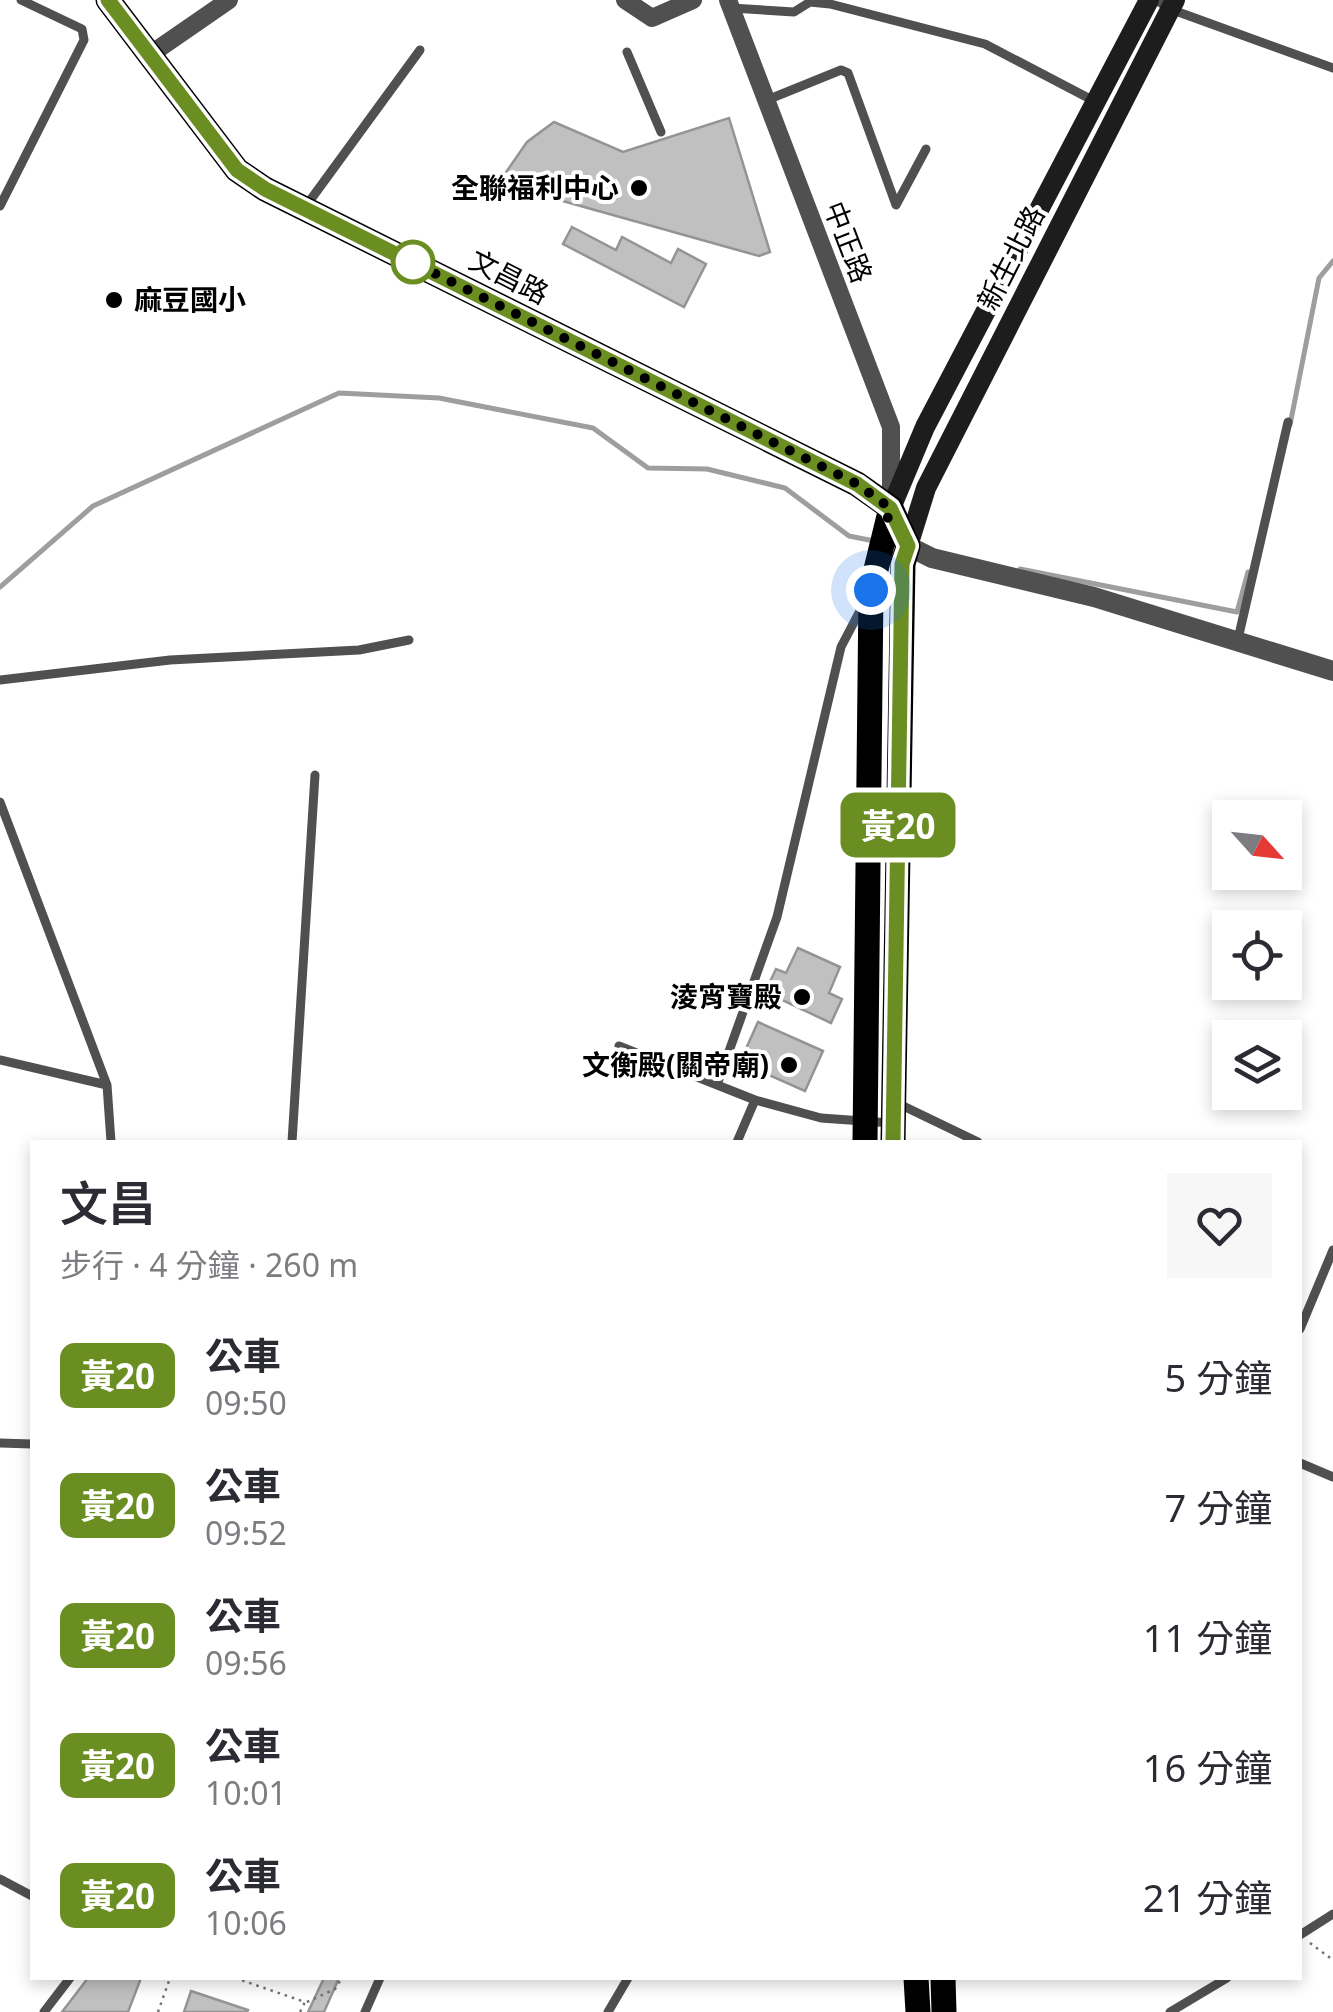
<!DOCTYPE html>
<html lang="zh-TW">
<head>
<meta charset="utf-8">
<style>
	:root { --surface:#fff; --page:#f7f7f7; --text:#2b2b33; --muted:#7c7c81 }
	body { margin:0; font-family:"Noto Sans","Noto Sans TC",sans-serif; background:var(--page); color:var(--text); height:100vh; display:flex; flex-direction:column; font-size:38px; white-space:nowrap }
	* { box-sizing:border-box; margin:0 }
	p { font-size:32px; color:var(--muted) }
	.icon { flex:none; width:55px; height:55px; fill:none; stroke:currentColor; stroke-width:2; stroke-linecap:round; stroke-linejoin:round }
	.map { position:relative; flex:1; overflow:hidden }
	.panel { position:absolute; left:30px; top:1140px; width:1272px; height:840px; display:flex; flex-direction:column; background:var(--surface); border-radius:0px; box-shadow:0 5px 15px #0003 }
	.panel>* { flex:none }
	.badge { padding:0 20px; border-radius:15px; font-size:35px; line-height:65px }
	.needle { width:65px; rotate:117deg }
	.fabs { position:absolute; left:1212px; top:800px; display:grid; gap:20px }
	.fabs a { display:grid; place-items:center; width:90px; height:90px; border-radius:0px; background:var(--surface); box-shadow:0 5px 15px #0003; font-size:50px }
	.you { position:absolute; width:50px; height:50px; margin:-25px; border:8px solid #fff; border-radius:50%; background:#1a73e8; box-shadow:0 0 0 15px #1a73e833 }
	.map>.badge { position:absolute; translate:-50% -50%; box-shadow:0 0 0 5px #fff }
	.round { display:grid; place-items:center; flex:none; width:105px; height:105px; border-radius:0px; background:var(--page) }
	.head { display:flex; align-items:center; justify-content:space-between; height:170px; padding:0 30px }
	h1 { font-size:48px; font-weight:600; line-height:75px }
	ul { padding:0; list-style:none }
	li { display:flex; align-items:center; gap:30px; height:130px; padding:0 30px }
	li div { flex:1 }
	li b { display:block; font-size:38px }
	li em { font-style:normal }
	li .badge { min-width:110px; font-weight:700; text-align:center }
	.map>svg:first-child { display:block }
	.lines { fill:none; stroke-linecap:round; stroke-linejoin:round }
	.stream { stroke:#9e9e9e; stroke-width:5 }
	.building { fill:#c0c0c0; stroke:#949494; stroke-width:2.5 }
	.path { stroke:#727272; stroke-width:2.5; stroke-dasharray:2.5 5; stroke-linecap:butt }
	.service { stroke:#505050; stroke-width:9 }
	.minor { stroke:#505050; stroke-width:18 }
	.tertiary { stroke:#505050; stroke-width:20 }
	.secondary { stroke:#1d1d1d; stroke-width:20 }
	.primary { stroke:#000; stroke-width:25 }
	.line-casing { stroke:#fff; stroke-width:22 }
	.line { stroke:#6b8e23; stroke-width:15 }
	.walk { stroke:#000; stroke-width:10; stroke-dasharray:0 18 }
	.poi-dot { fill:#000; stroke:#fff; stroke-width:4 }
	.stop-dot { fill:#fff; stroke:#6b8e23; stroke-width:5 }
	.labels { text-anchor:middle; stroke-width:8; stroke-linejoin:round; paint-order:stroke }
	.poi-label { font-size:28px; font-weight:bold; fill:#000; stroke:#fff; text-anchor:end }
	.street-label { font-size:28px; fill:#000; stroke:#fff }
</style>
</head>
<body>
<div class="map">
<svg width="1333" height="2012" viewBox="0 0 1333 2012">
	<rect width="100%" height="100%" fill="#fff"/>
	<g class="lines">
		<path class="stream" d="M 1290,425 L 1319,278 L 1333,261
			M 1020,569 L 1237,612 L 1248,572
			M 0,587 L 93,506 L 339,393 L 439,398 L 593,428 L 648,468 L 707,469 L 785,488 L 849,536 L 874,541"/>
	</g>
	<path class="building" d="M 729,118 L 770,252 L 759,256 L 552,198 L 502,178 L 527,142 L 554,122 L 623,152 Z
		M 572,227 L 616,250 L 622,237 L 671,263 L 678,249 L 706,264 L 684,307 L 563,244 Z
		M 798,948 L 840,967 L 829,993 L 842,999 L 831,1023 L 765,992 L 776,969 L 786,973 Z
		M 758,1022 L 823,1051 L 805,1091 L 740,1062 Z
		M 88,1978 L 141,1978 L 128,2012 L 62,2012 Z
		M 324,1978 L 339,1978 L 324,2012 L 308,2012 Z
		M 191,1991 L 248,2010 L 247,2012 L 184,2012 Z"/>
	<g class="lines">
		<path class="path" d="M 1310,1943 L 1333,1960
			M 235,1978 L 305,2002 L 300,2012
			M 307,2002 L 335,1989 L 342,1978
			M 158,2012 L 170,1978"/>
		<path class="service" d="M 1156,0 L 1170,9 L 1333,68
			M 731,8 L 794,12 L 810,2 L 830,4 L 985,44 L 1096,102
			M 627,52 L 661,132
			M 767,100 L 841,70 L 848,73 L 896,205 L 926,149
			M 0,206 L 84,40 L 82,29 L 21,0
			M 306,206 L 420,50
			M 1238,639 L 1288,422
			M 0,680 L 170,660 L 359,650 L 409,640
			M 0,802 L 107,1085 L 111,1142
			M 619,1046 L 755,1100 L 821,1118 L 891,1123
			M 0,1060 L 107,1085
			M 718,1082 L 777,917 L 841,647 L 863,605
			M 897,1103 L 978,1142
			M 292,1142 L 315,775
			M 737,1142 L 755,1100
			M 1300,1329 L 1333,1250
			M 0,1443 L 32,1444
			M 1300,1463 L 1333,1477
			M 0,1879 L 32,1896
			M 1300,1935 L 1333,1914
			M 44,2012 L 70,1978
			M 365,2012 L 380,1978
			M 608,2012 L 628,1978
			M 1170,2012 L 1227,1978"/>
		<path class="minor" d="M 625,0 L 652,18 L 693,0
			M 728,0 L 891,427 L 891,502
			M 148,56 L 229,0"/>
		<path class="tertiary" d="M 908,546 L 932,558 L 1094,597 L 1333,671"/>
		<path class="secondary" d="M 891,508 L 925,427 L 1149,0
			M 908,546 L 926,488 L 1175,0"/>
		<path class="primary" d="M 108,0 L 237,170 L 265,189 L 857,484 L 891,508 L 908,546 L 903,564 L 893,1142
			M 865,1142 L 871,590 L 891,508
			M 916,1978 L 918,2012
			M 943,1978 L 944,2012"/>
	</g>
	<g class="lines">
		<g class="line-casing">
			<path id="line" d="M 108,0 L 237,170 L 265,189 L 857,484 L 890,508 L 908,546 L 902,564 L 893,1142"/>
		</g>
		<use href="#line" class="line"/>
		<path class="walk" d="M 413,262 L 408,260 L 857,484 L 890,508 L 871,590"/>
	</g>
	<g class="poi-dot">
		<circle cx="639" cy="188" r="10"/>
		<circle cx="114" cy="300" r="10"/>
		<circle cx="802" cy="997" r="10"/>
		<circle cx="789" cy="1065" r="10"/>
	</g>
	<circle class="stop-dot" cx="413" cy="262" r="20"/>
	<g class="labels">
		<g class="poi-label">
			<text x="619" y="198">全聯福利中心</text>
			<text x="134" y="310" text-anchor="start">麻豆國小</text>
			<text x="782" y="1007">淩宵寶殿</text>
			<text x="769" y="1075">文衡殿(關帝廟)</text>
		</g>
		<g class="street-label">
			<text transform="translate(848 242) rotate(69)" y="10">中正路</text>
			<text transform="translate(1011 258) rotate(-63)" y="10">新生北路</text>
			<text transform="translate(509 277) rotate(27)" y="10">文昌路</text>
		</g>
	</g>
</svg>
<div class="fabs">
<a><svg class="needle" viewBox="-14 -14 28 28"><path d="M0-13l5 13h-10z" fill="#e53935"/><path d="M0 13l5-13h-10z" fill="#7c7c81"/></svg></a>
<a><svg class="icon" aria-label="locate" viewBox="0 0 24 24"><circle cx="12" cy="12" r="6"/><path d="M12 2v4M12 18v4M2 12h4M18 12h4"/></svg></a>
<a><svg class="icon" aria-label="layers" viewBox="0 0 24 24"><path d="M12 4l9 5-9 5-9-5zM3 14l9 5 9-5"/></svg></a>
</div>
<div class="you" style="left:871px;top:590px"></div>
<b class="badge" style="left:898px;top:825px;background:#6b8e23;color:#fff">黃20</b>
<section class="panel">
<div class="head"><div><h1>文昌</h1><p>步行 · 4 分鐘 · 260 m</p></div><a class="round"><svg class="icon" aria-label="heart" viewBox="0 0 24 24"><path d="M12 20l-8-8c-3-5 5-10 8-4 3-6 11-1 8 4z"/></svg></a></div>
<ul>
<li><span class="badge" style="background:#6b8e23;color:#fff">黃20</span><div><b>公車</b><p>09:50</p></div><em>5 分鐘</em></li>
<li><span class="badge" style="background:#6b8e23;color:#fff">黃20</span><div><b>公車</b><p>09:52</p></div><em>7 分鐘</em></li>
<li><span class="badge" style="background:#6b8e23;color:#fff">黃20</span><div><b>公車</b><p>09:56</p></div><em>11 分鐘</em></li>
<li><span class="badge" style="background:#6b8e23;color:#fff">黃20</span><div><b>公車</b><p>10:01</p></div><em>16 分鐘</em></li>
<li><span class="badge" style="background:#6b8e23;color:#fff">黃20</span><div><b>公車</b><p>10:06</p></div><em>21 分鐘</em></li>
</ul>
</section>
</div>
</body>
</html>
